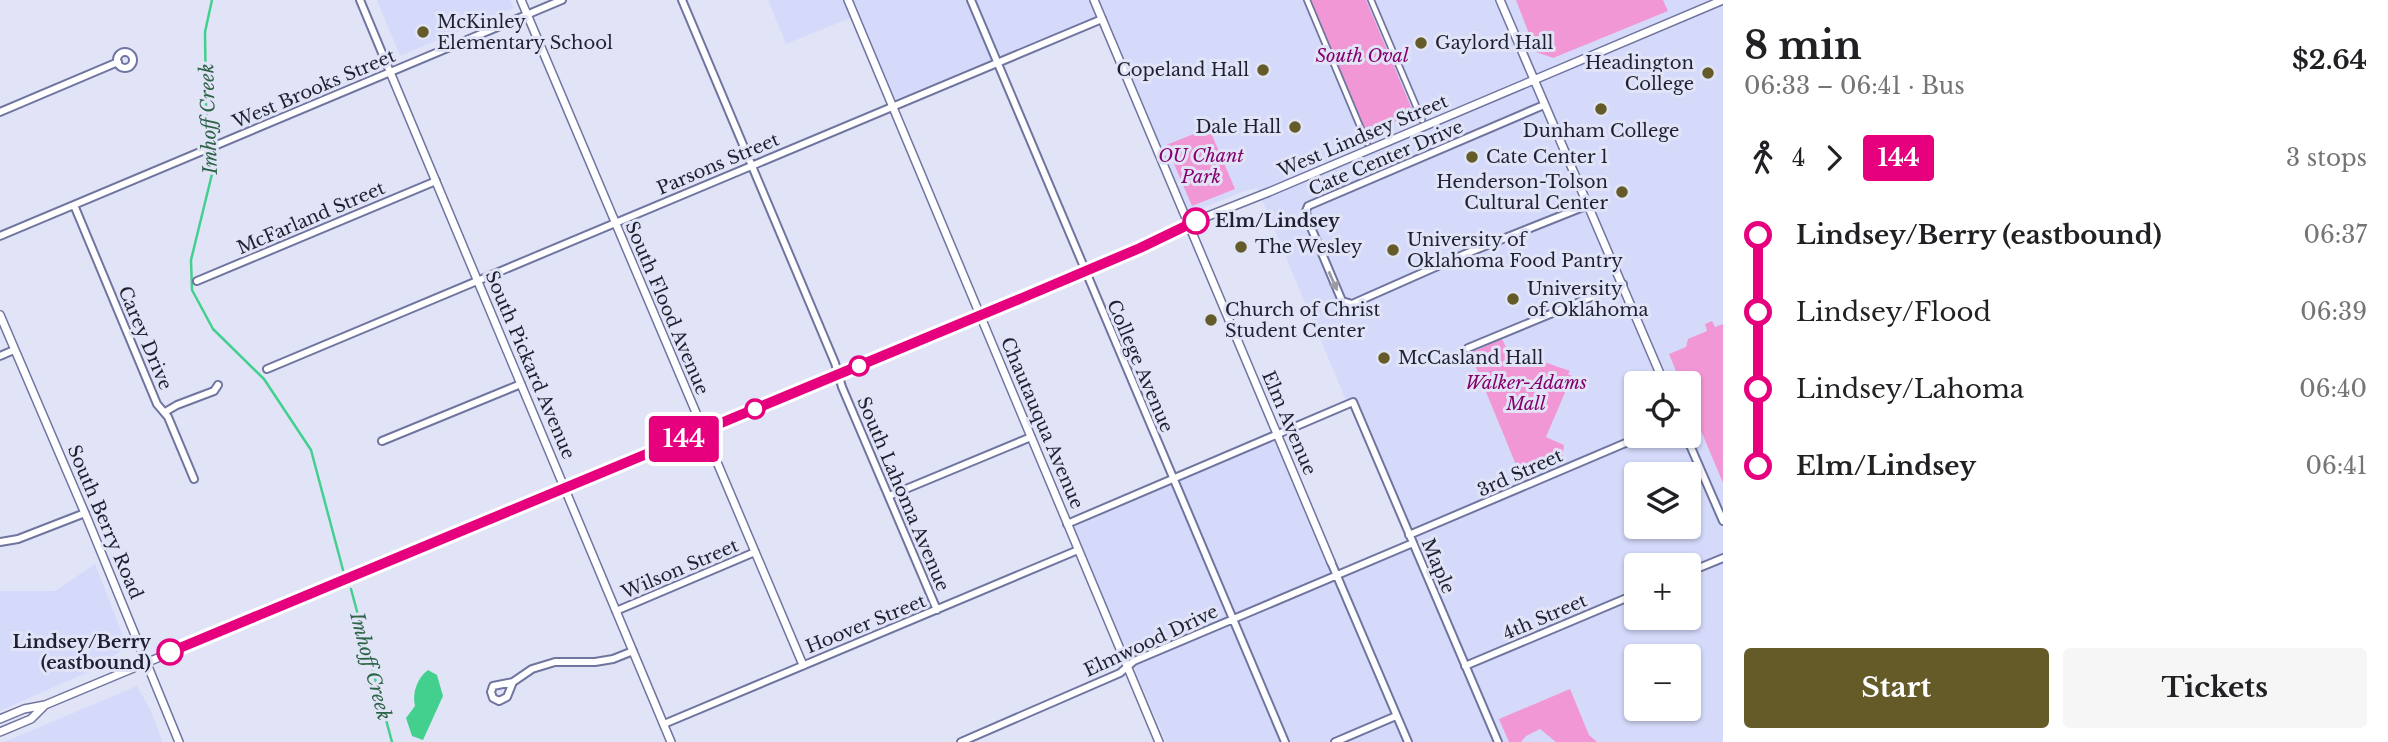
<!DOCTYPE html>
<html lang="en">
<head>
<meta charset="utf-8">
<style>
	:root { --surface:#fff; --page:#f6f6f6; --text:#202124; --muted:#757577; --accent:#645b28 }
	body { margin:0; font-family:"Libre Baskerville",serif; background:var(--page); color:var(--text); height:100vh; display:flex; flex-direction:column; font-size:26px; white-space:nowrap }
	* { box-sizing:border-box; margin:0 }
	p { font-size:23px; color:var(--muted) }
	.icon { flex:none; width:38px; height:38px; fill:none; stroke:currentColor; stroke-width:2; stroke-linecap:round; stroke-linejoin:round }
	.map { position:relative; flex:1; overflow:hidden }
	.panel { display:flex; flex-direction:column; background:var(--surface); width:665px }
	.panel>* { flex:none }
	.badge { padding:0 14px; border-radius:5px; font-size:24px; line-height:46px }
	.buttons { position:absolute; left:1624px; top:371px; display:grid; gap:14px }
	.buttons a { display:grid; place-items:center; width:77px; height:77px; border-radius:7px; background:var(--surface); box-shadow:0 2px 5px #0004; font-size:35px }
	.map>.badge { position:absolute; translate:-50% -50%; box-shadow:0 0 0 4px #fff }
	.legs { display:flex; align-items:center; gap:10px; height:77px; padding:0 21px; font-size:23px }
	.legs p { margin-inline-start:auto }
	.head { display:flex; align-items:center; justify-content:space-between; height:119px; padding:0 21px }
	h1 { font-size:38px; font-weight:700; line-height:52px }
	.cta { display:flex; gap:14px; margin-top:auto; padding:14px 21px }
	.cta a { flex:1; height:80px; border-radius:7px; background:var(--accent); color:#fff; font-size:28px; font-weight:700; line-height:80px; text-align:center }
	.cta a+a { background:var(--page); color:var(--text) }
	ul { padding:0 21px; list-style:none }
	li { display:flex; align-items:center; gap:24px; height:77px; font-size:26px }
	li i { display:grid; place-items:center; width:10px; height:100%; margin:0 9px; background:currentColor }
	li i::after { content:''; width:18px; height:18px; margin:-9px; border:5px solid; border-radius:50%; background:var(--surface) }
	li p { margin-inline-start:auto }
	li:first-child i { background:linear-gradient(#0000 50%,currentColor 0) }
	li:last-child i { background:linear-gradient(currentColor 50%,#0000 0) }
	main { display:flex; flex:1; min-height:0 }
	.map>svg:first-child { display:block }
	.built { fill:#d5dafb; fill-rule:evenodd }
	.green { fill:#f297d6 }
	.water { fill:#43d08f }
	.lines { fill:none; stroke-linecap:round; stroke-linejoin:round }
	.stream { stroke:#43d08f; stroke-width:2.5 }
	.pedestrian-casing { stroke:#7075a0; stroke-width:8 }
	.minor-casing { stroke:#7075a0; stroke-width:10 }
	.tertiary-casing { stroke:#7075a0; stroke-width:10 }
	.pedestrian { stroke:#fff; stroke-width:4.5 }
	.minor { stroke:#fff; stroke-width:6 }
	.tertiary { stroke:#fff; stroke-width:7 }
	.oneway { fill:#9a9ba3 }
	.line-1-casing { stroke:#fff; stroke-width:16 }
	.line-1 { stroke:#e6007e; stroke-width:10 }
	.poi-dot { fill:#645b28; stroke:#e1e4f7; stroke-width:2.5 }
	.stop-1-dot { fill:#fff; stroke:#e6007e; stroke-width:3.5 }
	.labels { text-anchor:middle; stroke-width:6; stroke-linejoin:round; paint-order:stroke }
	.poi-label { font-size:18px; fill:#1f2132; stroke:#e1e4f7; text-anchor:start }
	.park-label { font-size:18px; font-style:italic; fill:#86006c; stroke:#e1e4f7 }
	.street-label { font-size:18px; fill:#1f2132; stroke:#e1e4f7 }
	.stop-label { font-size:18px; font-weight:bold; fill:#1f2132; stroke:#e1e4f7; text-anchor:start }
	.water-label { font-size:19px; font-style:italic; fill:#2e6448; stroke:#e1e4f7 }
</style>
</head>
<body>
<main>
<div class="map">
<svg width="1723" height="742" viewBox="0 0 1723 742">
	<rect width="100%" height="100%" fill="#e1e4f7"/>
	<path class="built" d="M 377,0 L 510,0 L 514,8 L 400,56 Z
		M 768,0 L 1723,0 L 1723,742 L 1166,742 L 1072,524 L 1274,440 L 1334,579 L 1418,544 L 1358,401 L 1345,398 L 1257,188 L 1242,192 L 1188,214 L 1104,13 L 894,100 L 858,15 L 786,44 ZM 1636,383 L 1689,383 L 1689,436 L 1636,436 ZM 1636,474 L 1689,474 L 1689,527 L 1636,527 ZM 1636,565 L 1689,565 L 1689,618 L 1636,618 ZM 1636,656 L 1689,656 L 1689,709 L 1636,709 Z
		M 95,564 L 125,641 L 125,648 L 97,668 L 0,711 L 0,591 L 55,591 Z
		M 137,686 L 150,709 L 163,742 L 4,742 Z"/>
	<path class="green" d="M 1311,0 L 1366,0 L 1414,114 L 1367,134 Z
		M 1516,0 L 1663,0 L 1668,11 L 1553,58 L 1536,52 Z
		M 1209,128 L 1235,189 L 1192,206 L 1166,145 Z
		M 1712,321 L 1715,327 L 1723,324 L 1723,483 L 1689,402 L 1689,383 L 1681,383 L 1669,354 L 1686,347 L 1688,339 L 1707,331 L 1705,324 Z
		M 1502,339 L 1507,349 L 1570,371 L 1568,374 L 1572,376 L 1546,437 L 1564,445 L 1562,459 L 1521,477 L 1470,353 Z
		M 1570,689 L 1589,735 L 1597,742 L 1556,742 L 1540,729 L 1526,736 L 1521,742 L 1509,742 L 1499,719 Z"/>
	<path class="water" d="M 428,670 L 437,675 L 443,696 L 423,740 L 412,736 L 406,718 L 415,706 C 412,693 417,678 428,670 Z"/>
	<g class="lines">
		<path class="stream" d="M 212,0 L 205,32 L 206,106 L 212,174 L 191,260 L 192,290 L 213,329 L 264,379 L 311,450 L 343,570
			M 351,589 L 392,742"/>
		<g class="pedestrian-casing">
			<path id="pedestrian" d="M 1307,0 L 1367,143
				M 1371,0 L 1422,120"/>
		</g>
		<g class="minor-casing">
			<path id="minor" d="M 360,0 L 390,72
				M 682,0 L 835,363 L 842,387 L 937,610
				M 971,0 L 1285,742
				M117 60a8 8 0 1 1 16 0a8 8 0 1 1-16 0Z
				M 1544,105 L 1308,206 L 1306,211 L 1307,218 L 1342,301 L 1352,304 L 1465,254 L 1588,205
				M 0,112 L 118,62
				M 74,205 L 157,404 L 168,417 L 194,479
				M 0,236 L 562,0
				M 197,281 L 436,181
				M 1468,348 L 1623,284
				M 0,356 L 14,350
				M 267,369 L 1102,19
				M 165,412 L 177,405 L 214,391 L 218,385
				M 1686,436 L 1723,521
				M 382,441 L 521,384
				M 889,496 L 1031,437
				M 1067,524 L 1353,402 L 1498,742
				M 1409,535 L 1642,436
				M 0,542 L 18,539 L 85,513
				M 1331,562 L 1408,742
				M 1689,572 L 1723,558
				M 616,611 L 755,552
				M 1465,666 L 1636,594
				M 513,682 L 507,697 L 499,701 L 493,698 L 491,692 L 493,686 L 513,682 L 532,669 L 555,662 L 595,662 L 613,659 L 633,651
				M 664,724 L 1078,550
				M 961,742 L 1120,673 L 1134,661 L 1413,543
				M 1335,742 L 1396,716"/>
		</g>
		<g class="tertiary-casing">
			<path id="tertiary" d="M 521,0 L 803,665
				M 848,0 L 1159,742
				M 1094,0 L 1331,562
				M 1500,0 L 1664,383
				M 390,72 L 671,742
				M 0,315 L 87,518 L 179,742
				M 0,719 L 24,709 L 45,705 L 1140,248 L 1188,224 L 1269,192 L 1723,0
				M 0,732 L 31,719 L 45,705"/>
		</g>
		<use href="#pedestrian" class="pedestrian"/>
		<use href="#minor" class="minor"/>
		<use href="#tertiary" class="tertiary"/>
	</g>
	<defs><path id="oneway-solid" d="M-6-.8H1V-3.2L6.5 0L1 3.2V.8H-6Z" transform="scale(1.75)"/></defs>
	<use class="oneway" href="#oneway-solid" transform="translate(1333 281) rotate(66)"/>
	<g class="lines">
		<g class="line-1-casing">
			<path id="line-1" d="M 170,652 L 1022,298 L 1140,248 L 1196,221"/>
		</g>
		<use href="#line-1" class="line-1"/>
	</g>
	<g class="poi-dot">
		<circle cx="423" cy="32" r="7"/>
		<circle cx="1421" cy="43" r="7"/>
		<circle cx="1263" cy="70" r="7"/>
		<circle cx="1708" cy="73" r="7"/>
		<circle cx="1601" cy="109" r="7"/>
		<circle cx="1295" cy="127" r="7"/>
		<circle cx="1472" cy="157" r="7"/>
		<circle cx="1622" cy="192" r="7"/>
		<circle cx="1241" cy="247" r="7"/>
		<circle cx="1393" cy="250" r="7"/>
		<circle cx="1513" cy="299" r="7"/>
		<circle cx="1211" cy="320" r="7"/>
		<circle cx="1384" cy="358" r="7"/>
	</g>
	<g class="stop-1-dot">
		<circle cx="1196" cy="221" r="12"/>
		<circle cx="859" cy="366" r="9"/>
		<circle cx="755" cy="409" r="9"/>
		<circle cx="170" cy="652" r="12"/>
	</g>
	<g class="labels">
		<g class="poi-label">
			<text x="437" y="28">McKinley<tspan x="437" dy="21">Elementary School</tspan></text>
			<text x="1435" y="49">Gaylord Hall</text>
			<text x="1694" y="69" text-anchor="end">Headington<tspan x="1694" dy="21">College</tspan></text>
			<text x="1249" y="76" text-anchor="end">Copeland Hall</text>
			<text x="1281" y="133" text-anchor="end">Dale Hall</text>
			<text x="1601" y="137" text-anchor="middle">Dunham College</text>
			<text x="1486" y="163">Cate Center 1</text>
			<text x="1608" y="188" text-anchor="end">Henderson-Tolson<tspan x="1608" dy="21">Cultural Center</tspan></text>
			<text x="1407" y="246">University of<tspan x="1407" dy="21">Oklahoma Food Pantry</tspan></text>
			<text x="1255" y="253">The Wesley</text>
			<text x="1527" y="295">University<tspan x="1527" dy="21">of Oklahoma</tspan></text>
			<text x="1225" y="316">Church of Christ<tspan x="1225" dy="21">Student Center</tspan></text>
			<text x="1398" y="364">McCasland Hall</text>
		</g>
		<g class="park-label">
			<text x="1362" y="62">South Oval</text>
			<text x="1201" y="162">OU Chant<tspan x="1201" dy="21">Park</tspan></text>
			<text x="1526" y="389">Walker-Adams<tspan x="1526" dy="21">Mall</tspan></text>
		</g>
		<g class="street-label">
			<text transform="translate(314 89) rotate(-23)" y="6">West Brooks Street</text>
			<text transform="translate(1363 136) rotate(-23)" y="6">West Lindsey Street</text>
			<text transform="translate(1386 158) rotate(-23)" y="6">Cate Center Drive</text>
			<text transform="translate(718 164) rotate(-23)" y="6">Parsons Street</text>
			<text transform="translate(311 218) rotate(-23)" y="6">McFarland Street</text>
			<text transform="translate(667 308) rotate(67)" y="6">South Flood Avenue</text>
			<text transform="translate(145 338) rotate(67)" y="6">Carey Drive</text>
			<text transform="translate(530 365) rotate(67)" y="6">South Pickard Avenue</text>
			<text transform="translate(1140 366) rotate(67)" y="6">College Avenue</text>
			<text transform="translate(1042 423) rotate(67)" y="6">Chautauqua Avenue</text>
			<text transform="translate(1289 423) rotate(67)" y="6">Elm Avenue</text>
			<text transform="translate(1520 473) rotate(-24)" y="6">3rd Street</text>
			<text transform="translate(903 494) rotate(67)" y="6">South Lahoma Avenue</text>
			<text transform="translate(105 522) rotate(67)" y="6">South Berry Road</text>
			<text transform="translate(1438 566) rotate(67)" y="6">Maple</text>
			<text transform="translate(680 569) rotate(-23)" y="6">Wilson Street</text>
			<text transform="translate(1545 617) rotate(-23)" y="6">4th Street</text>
			<text transform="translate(866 624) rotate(-22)" y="6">Hoover Street</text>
			<text transform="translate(1151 641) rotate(-25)" y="6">Elmwood Drive</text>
		</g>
		<g class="stop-label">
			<text x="1215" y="227">Elm/Lindsey</text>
			<text x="151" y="648" text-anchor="end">Lindsey/Berry<tspan x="151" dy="21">(eastbound)</tspan></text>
		</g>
		<g class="water-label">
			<text transform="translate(208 119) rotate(-92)" y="7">Imhoff Creek</text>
			<text transform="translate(371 666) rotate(75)" y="7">Imhoff Creek</text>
		</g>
	</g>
</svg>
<div class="buttons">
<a><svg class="icon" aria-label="locate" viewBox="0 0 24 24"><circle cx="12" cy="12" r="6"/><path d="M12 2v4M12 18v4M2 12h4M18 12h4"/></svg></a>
<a><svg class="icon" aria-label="layers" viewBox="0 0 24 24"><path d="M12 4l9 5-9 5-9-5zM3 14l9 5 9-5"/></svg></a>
<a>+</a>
<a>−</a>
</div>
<b class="badge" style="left:684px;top:439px;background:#e6007e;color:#fff">144</b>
</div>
<section class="panel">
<div class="head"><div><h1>8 min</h1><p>06:33 – 06:41 · Bus</p></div><b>$2.64</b></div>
<div class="legs"><svg class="icon" aria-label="walk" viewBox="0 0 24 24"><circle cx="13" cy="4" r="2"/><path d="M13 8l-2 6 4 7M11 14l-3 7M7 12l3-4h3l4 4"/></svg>4<svg class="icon" aria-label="forward" viewBox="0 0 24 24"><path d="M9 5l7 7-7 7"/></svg><b class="badge" style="background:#e6007e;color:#fff">144</b><p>3 stops</p></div>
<ul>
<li><i style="color:#e6007e"></i><b>Lindsey/Berry (eastbound)</b><p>06:37</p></li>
<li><i style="color:#e6007e"></i><span>Lindsey/Flood</span><p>06:39</p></li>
<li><i style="color:#e6007e"></i><span>Lindsey/Lahoma</span><p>06:40</p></li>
<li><i style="color:#e6007e"></i><b>Elm/Lindsey</b><p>06:41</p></li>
</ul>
<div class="cta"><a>Start</a><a>Tickets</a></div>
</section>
</main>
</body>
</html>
